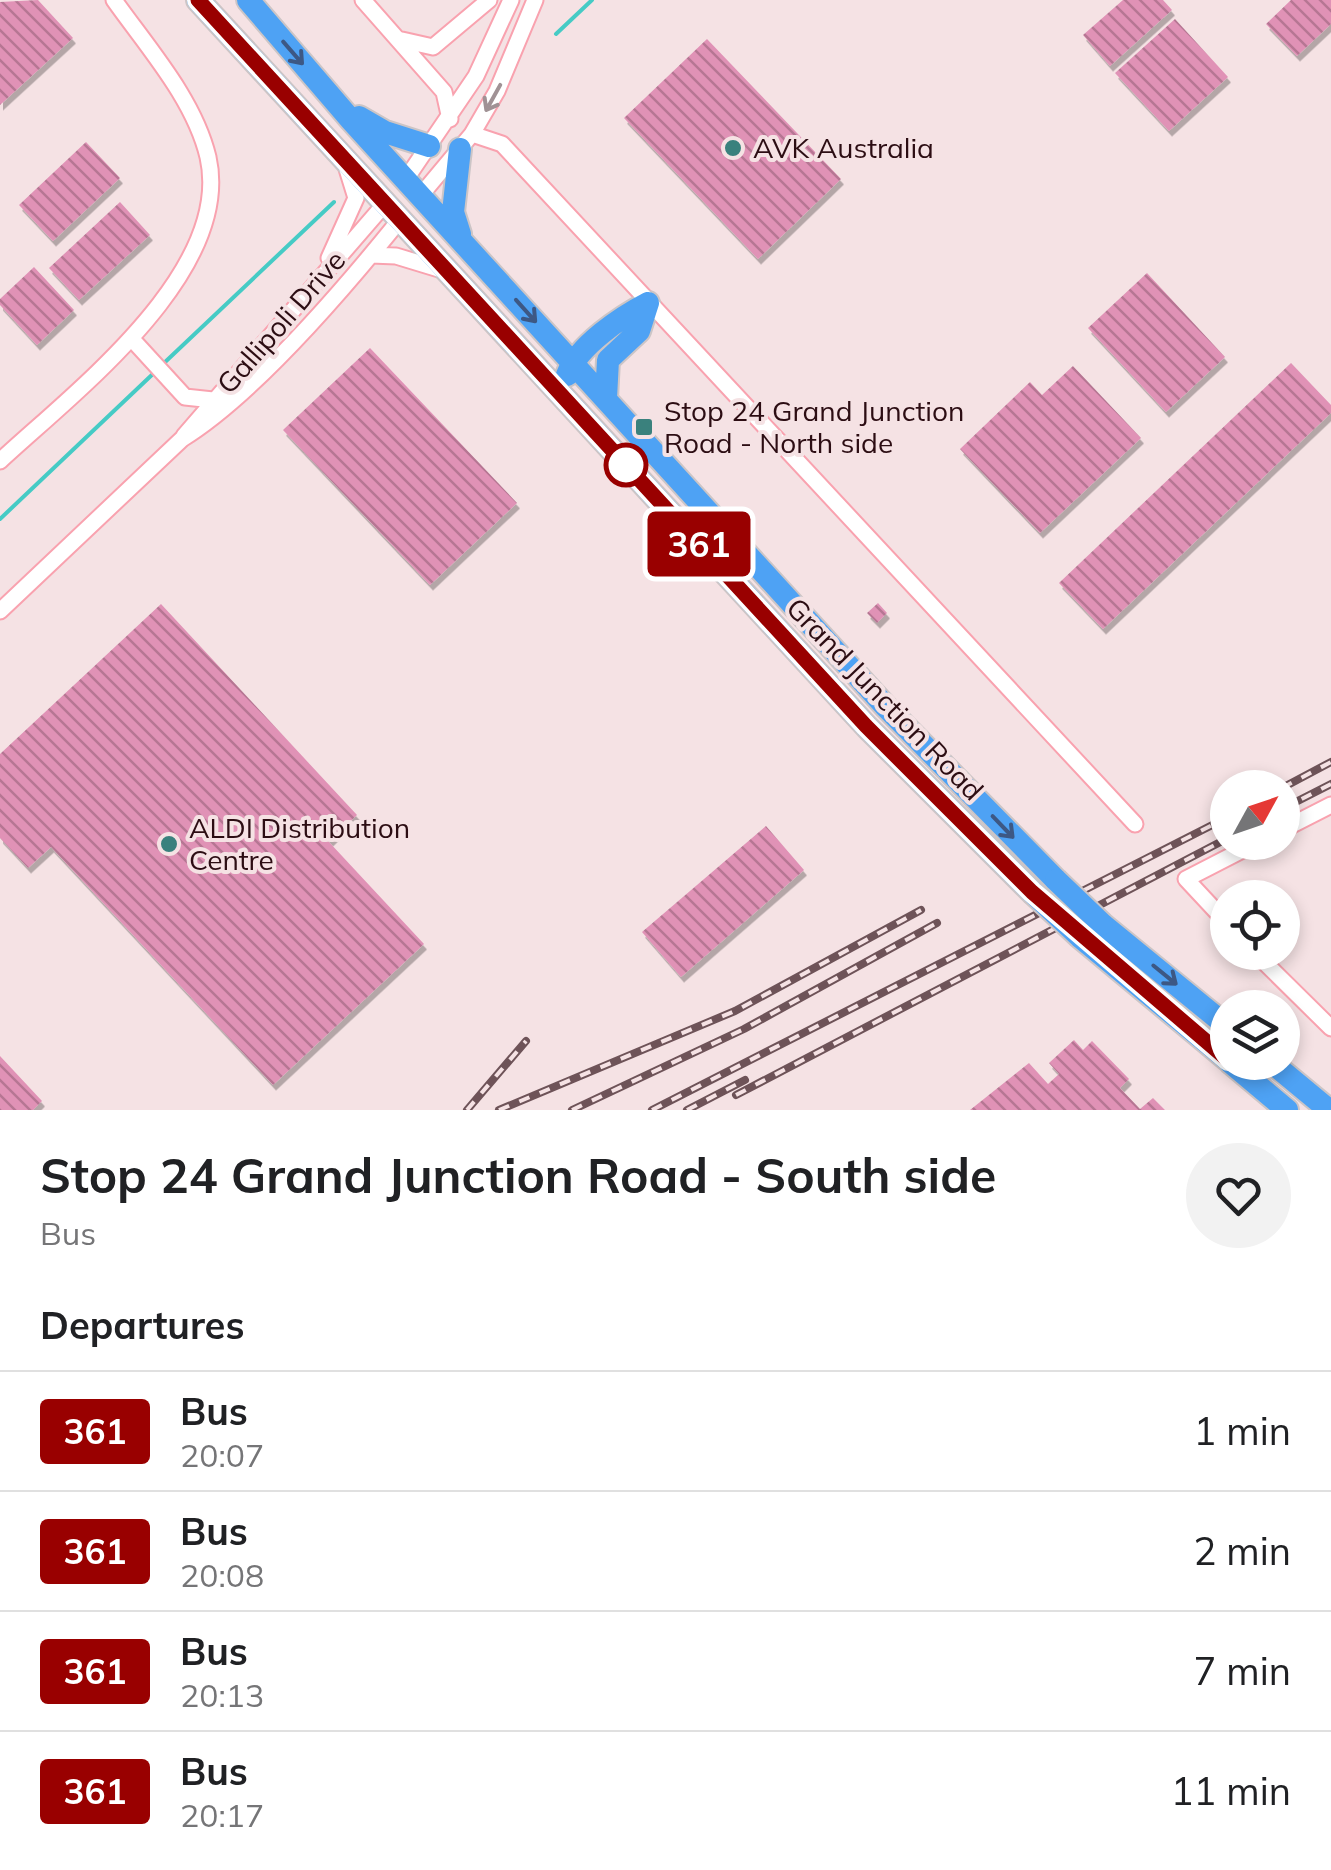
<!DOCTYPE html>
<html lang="en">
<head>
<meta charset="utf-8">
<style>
	:root { --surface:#fff; --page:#f2f2f2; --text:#202124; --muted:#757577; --line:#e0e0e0 }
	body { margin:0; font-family:Mulish,sans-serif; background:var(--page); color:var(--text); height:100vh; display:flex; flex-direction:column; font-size:38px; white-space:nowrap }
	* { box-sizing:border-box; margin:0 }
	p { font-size:32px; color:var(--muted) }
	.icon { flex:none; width:55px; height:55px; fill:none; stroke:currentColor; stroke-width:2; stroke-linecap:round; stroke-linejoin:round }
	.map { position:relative; height:1110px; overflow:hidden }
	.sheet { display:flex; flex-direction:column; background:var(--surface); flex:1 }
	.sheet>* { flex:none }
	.badge { padding:0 20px; border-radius:8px; font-size:35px; line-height:65px }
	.needle { width:65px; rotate:50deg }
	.tools { position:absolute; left:1210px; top:770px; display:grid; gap:20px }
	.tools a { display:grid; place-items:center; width:90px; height:90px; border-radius:50%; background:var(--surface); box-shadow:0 5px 15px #0003; font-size:50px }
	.map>.badge { position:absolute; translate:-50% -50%; box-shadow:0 0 0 5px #fff }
	h2 { padding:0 40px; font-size:38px; line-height:90px }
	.round { display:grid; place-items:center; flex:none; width:105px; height:105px; border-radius:52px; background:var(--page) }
	.head { display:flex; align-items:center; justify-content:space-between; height:170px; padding:0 40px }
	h1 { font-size:48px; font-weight:700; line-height:75px }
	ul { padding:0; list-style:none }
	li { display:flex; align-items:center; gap:30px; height:120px; padding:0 40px; border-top:2px solid var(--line) }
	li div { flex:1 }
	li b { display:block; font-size:38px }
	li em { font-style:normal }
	li .badge { min-width:110px; font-weight:700; text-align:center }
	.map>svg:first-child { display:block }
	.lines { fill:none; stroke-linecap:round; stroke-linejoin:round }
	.stream { stroke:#46cbc5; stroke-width:4 }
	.building { fill:url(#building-back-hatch); filter:url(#shadow) }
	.minor-casing { stroke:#f9a2af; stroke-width:19 }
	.highway-casing { stroke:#ccc5c6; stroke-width:26 }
	.minor { stroke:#fff; stroke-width:15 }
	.highway { stroke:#4ea2f4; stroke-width:22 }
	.rail-casing { stroke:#6e5358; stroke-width:8 }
	.rail { stroke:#f5e2e4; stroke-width:4; stroke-dasharray:11; stroke-linecap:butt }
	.highway-bridge-casing { stroke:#ccc5c6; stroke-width:26; stroke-linecap:butt }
	.highway-bridge { stroke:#4ea2f4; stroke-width:22 }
	.oneway { stroke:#3d5884 }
	.oneway2 { stroke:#a09295 }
	.line-casing { stroke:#fff; stroke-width:22 }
	.line { stroke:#900; stroke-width:15 }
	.poi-dot { fill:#3a817d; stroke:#f5e2e4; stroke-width:4 }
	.stop-dot { fill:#fff; stroke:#900; stroke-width:5 }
	.labels { text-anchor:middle; stroke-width:8; stroke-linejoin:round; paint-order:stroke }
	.poi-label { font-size:28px; fill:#2c0d13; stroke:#f5e2e4; text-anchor:start }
	.street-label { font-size:28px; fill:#2c0d13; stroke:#f5e2e4 }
</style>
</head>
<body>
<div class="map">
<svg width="1331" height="1110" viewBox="0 0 1331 1110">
	<defs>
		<pattern id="building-back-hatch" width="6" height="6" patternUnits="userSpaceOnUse" patternTransform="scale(2.5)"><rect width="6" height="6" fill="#e092b6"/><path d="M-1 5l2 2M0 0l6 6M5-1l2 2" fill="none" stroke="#b67693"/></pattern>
		<filter id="shadow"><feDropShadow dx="3" dy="5.5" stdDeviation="0" flood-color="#0004"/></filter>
	</defs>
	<rect width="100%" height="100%" fill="#f5e2e4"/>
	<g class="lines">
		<path class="stream" d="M 556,34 L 592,0
			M 163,364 L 334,202
			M 0,519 L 156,371"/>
	</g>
	<path class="building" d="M 38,0 L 73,38 L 0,105 L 0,2 Z
		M 1123,0 L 1163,0 L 1172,10 L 1110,66 L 1083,35 Z
		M 1291,0 L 1331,0 L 1331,24 L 1297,56 L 1266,24 Z
		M 1175,19 L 1228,77 L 1169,131 L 1115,73 Z
		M 707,39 L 841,179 L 758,259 L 624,118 Z
		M 86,142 L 120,178 L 53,241 L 19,205 Z
		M 120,202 L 150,235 L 79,300 L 49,268 Z
		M 34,267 L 74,310 L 37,345 L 0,305 L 0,299 Z
		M 1147,273 L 1225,357 L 1166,412 L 1088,328 Z
		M 370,348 L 517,503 L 430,585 L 283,430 Z
		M 1291,363 L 1331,405 L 1331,413 L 1103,629 L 1059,583 Z
		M 1073,366 L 1141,438 L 1040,533 L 960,449 L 1030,382 L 1042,395 Z
		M 878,603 L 887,613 L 877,623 L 867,613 Z
		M 161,604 L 357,815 L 329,842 L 424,944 L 273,1085 L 51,847 L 28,868 L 0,838 L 0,754 Z
		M 766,826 L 804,870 L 681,977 L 642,932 Z
		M 1074,1040 L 1083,1050 L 1092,1041 L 1129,1079 L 1120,1088 L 1140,1109 L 1153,1098 L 1165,1110 L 970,1110 L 1029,1063 L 1048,1084 L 1059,1074 L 1049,1063 Z
		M 0,1056 L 42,1101 L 33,1110 L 0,1110 Z"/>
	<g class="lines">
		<g class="minor-casing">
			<path id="minor" d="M 363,0 L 444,92 L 450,119
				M 402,40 L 433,47 L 489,0
				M 472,134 L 502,144 L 1135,824
				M 406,179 L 476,76 L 511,0
				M 421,195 L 472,134 L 497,91 L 535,0
				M 371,255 L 396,256 L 442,270
				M 329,258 L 356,198 L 347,169
				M 131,338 L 185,397 L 213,400
				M 184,436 L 383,206
				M 0,461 C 73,393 234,272 208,157 C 194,99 148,48 114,0
				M 0,611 L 182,439 C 255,394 343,290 398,222
				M 1282,830 L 1331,805
				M 1228,924 L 1186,879 L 1258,842
				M 1254,952 L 1331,1028"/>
		</g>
		<g class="highway-casing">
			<path id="highway" d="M 198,0 L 867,727 L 1032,892
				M 248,0 L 351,120 L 886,707 L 1056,880
				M 359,117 L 385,132 L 429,146
				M 460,234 L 453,212 L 460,149
				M 567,375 C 578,346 621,317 648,303
				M 606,398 L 608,360 L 639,331 L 648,303
				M 1102,924 L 1228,1027
				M 1080,937 L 1228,1060
				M 1230,1062 L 1287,1110
				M 1271,1062 L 1329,1110"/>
		</g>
		<use href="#minor" class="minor"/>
		<use href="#highway" class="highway"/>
		<g class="rail-casing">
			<path id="rail" d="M 1282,788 L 1331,762
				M 1282,809 L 1331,784
				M 736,1095 L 1228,838
				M 467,1110 L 526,1041
				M 499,1110 L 735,1011 L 921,910
				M 572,1110 L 744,1029 L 937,923
				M 652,1110 L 1228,817
				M 687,1110 L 745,1080"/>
		</g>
		<use href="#rail" class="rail"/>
		<g class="highway-bridge-casing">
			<path id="highway-bridge" d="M 1056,880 L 1102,924
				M 1032,892 L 1080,937"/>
		</g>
		<use href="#highway-bridge" class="highway-bridge"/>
	</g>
	<defs><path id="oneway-shaft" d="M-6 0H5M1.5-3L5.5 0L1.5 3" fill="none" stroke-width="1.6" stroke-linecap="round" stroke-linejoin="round" transform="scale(2.5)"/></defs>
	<g class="oneway">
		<use href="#oneway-shaft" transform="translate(293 53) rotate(49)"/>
		<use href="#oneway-shaft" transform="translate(526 311) rotate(48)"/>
		<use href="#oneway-shaft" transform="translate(1003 827) rotate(46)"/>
		<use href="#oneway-shaft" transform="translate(1165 975) rotate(39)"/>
	</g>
	<use class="oneway2" href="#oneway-shaft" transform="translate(493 98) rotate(119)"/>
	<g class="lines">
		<g class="line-casing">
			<path id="line" d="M 198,0 L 866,726 L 1032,892 L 1228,1060"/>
		</g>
		<use href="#line" class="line"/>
	</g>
	<g class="poi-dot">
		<circle cx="733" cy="148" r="10"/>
		<rect x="634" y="417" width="20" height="20" rx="5"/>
		<circle cx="169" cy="844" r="10"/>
	</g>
	<circle class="stop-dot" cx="626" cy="465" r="20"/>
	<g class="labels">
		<g class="poi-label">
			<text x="753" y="158">AVK Australia</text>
			<text x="664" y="421">Stop 24 Grand Junction<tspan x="664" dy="32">Road - North side</tspan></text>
			<text x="189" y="838">ALDI Distribution<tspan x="189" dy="32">Centre</tspan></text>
		</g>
		<g class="street-label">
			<text transform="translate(281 322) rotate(-49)" y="10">Gallipoli Drive</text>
			<text transform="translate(885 699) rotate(46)" y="10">Grand Junction Road</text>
		</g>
	</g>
</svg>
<div class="tools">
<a><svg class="needle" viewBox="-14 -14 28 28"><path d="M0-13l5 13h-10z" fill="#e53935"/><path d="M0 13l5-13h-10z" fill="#757577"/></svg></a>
<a><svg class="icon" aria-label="locate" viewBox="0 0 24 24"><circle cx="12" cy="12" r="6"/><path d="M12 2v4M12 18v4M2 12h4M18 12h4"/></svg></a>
<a><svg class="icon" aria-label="layers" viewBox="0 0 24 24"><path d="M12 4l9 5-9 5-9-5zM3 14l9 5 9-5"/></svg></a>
</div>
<b class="badge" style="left:699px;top:544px;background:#900;color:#fff">361</b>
</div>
<section class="sheet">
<div class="head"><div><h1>Stop 24 Grand Junction Road - South side</h1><p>Bus</p></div><a class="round"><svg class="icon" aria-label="heart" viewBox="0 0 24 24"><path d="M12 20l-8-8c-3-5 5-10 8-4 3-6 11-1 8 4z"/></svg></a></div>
<h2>Departures</h2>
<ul>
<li><span class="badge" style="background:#900;color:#fff">361</span><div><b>Bus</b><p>20:07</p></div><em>1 min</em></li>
<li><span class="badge" style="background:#900;color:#fff">361</span><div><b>Bus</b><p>20:08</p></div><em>2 min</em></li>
<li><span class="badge" style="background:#900;color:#fff">361</span><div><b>Bus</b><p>20:13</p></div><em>7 min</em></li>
<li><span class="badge" style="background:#900;color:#fff">361</span><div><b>Bus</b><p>20:17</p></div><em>11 min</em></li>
</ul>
</section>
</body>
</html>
